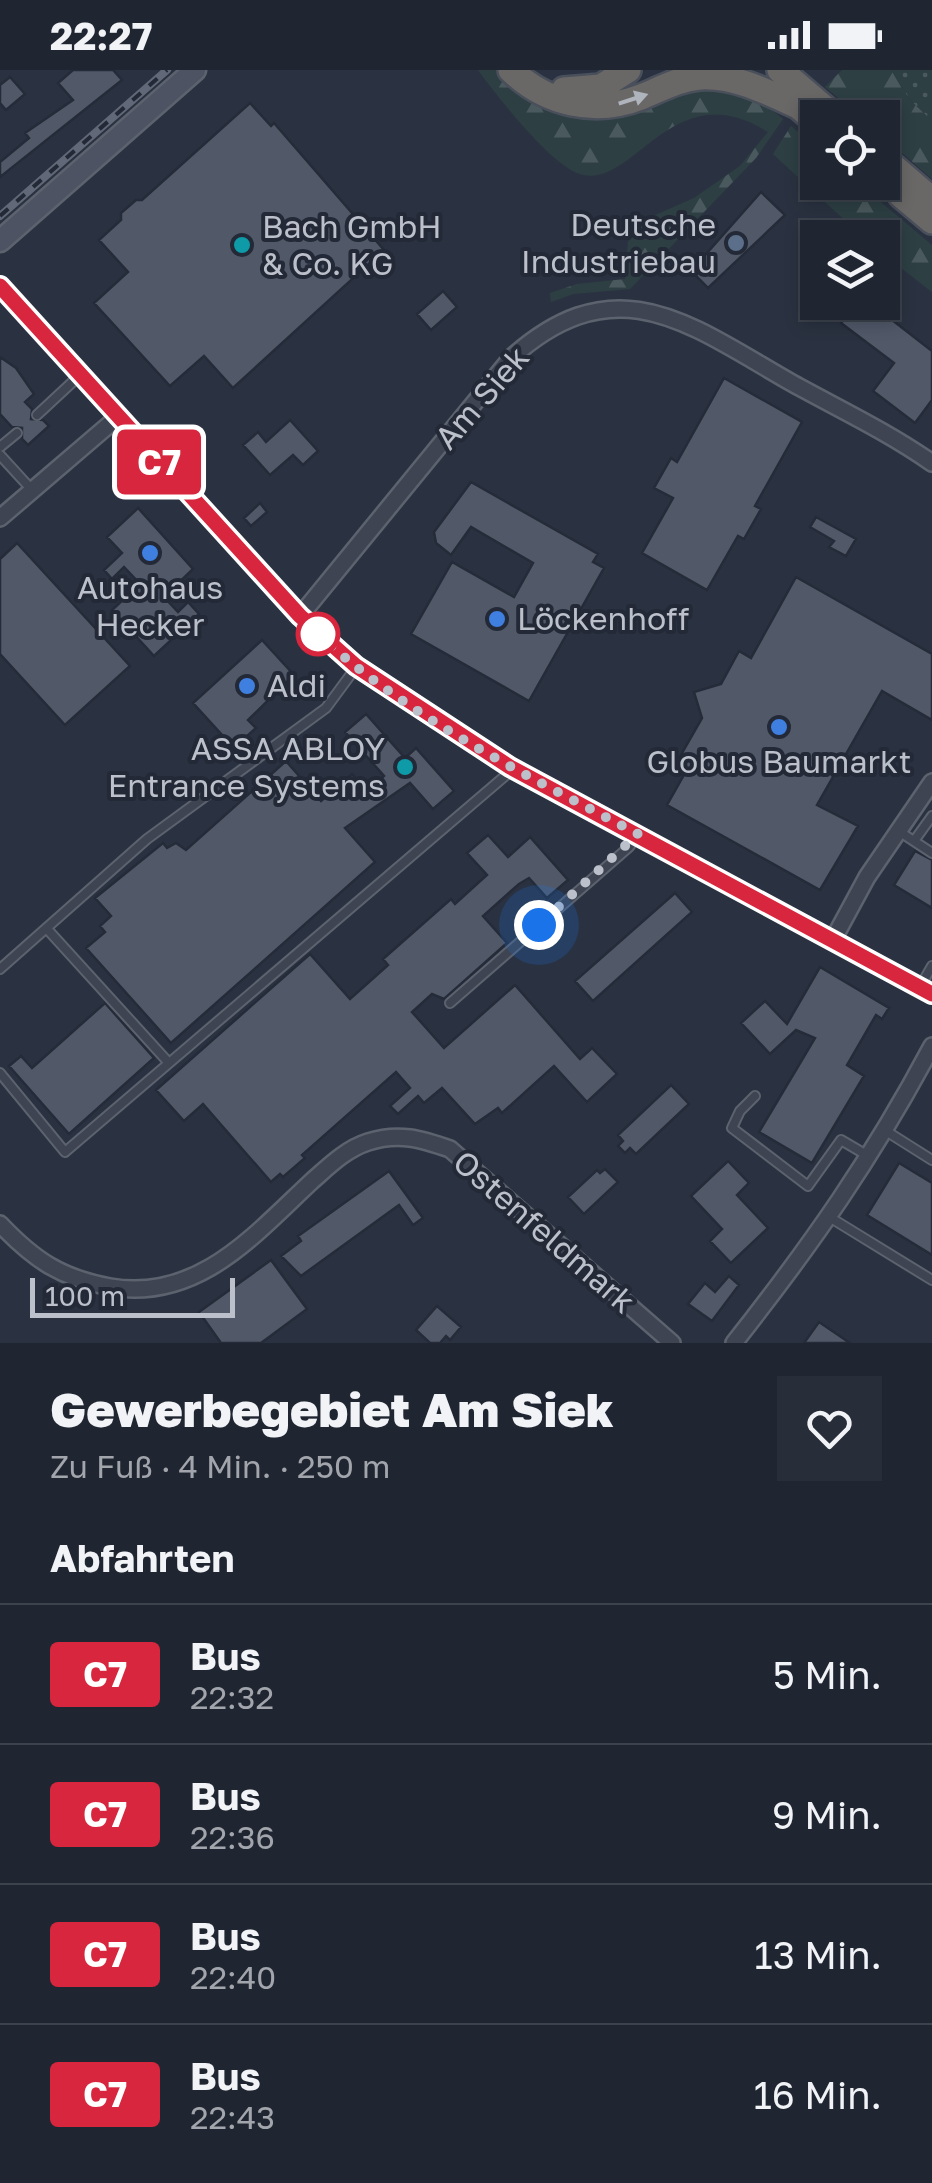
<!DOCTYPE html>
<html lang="de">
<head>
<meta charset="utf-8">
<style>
	:root { --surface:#202631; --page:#282e39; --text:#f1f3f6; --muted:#a2a5ab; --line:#3d434d }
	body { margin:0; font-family:"Golos Text",sans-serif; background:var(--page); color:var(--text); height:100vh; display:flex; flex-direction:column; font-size:38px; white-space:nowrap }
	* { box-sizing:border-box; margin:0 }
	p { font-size:32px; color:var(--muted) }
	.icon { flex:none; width:55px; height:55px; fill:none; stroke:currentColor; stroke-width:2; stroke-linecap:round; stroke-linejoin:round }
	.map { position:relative; height:1273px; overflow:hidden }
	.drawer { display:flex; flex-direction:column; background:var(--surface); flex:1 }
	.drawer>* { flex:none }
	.badge { padding:0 20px; border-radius:8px; font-size:35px; line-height:65px }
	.fabs { position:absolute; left:800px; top:30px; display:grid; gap:20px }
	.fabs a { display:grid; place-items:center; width:100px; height:100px; border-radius:0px; background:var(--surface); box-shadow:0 5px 15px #0003,0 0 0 2px var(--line); font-size:50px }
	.scale { position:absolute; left:30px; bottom:25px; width:205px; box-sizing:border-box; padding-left:10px; border:5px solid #bbc0cb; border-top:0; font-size:28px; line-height:35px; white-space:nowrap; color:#bbc0cb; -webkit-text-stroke:8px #232936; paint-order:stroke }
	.you { position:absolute; width:50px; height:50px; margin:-25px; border:8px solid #fff; border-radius:50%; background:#1a73e8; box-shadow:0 0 0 15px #1a73e833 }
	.map>.badge { position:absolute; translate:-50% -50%; box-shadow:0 0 0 5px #fff }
	h2 { padding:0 50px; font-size:38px; line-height:90px }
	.round { display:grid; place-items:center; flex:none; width:105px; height:105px; border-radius:0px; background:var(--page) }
	.summary { display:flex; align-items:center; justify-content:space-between; height:170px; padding:0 50px }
	h1 { font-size:48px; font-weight:800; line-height:75px }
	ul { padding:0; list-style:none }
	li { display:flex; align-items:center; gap:30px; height:140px; padding:0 50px; border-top:2px solid var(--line) }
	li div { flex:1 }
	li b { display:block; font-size:38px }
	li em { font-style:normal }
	li .badge { min-width:110px; font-weight:700; text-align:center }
	.status { display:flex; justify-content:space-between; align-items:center; height:70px; padding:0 50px; background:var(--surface); direction:ltr }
	.status svg { height:28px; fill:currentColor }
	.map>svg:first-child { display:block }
	.grass { fill:url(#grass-dots) }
	.forest { fill:url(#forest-firs) }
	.building { fill:#515969; stroke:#252b38; stroke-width:2.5 }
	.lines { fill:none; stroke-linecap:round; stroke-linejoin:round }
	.service-casing { stroke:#5c626e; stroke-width:12 }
	.minor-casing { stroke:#5c626e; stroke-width:20 }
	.secondary-casing { stroke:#5c626e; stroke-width:25 }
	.trunk-casing { stroke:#494f5b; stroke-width:30 }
	.service { stroke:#3e4451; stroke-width:8 }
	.minor { stroke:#3e4451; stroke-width:15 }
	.secondary { stroke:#4d5363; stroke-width:20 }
	.trunk { stroke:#6a6866; stroke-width:25 }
	.rail-casing { stroke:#616877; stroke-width:8 }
	.rail { stroke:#232936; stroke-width:4; stroke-dasharray:11; stroke-linecap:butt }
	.oneway { fill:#afb3bc }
	.line-casing { stroke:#fff; stroke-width:22 }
	.line { stroke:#d7263d; stroke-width:15 }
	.walk { stroke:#bbc0cb; stroke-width:10; stroke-dasharray:0 18 }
	.service-dot { fill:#5c6f8a; stroke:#232936; stroke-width:4 }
	.culture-dot { fill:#0f9aa8; stroke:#232936; stroke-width:4 }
	.shop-dot { fill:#3f7fe0; stroke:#232936; stroke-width:4 }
	.stop-dot { fill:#fff; stroke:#d7263d; stroke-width:5 }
	.labels { text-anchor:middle; stroke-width:8; stroke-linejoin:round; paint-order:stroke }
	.poi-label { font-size:32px; fill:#bbc0cb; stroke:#232936; text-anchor:start }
	.street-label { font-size:32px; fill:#bbc0cb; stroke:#232936 }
</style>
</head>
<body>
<div class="status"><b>22:27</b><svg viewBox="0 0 49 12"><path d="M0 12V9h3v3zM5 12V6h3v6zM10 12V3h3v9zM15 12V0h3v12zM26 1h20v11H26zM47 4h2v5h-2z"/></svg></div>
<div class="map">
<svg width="932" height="1273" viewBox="0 0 932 1273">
	<defs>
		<pattern id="grass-dots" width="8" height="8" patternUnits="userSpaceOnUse" patternTransform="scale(2.5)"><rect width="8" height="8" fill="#2d3f43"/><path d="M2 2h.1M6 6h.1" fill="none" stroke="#4a595d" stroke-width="1.8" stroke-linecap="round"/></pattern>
		<pattern id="forest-firs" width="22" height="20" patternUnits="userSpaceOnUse" patternTransform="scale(2.5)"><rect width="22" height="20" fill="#2d3f43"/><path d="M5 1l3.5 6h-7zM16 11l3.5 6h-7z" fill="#4a595d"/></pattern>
	</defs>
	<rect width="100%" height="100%" fill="#2a3241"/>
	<path class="grass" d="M 892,0 L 932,0 L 932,51 L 909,29 Z"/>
	<path class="forest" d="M 478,0 L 498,0 L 520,19 L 727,20 L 767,36 L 783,49 L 756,88 L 630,219 L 573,224 L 551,232 L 550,223 L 577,214 L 625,209 L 628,172 L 642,151 L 694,128 L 740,96 L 768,62 C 672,1 634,121 580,104 C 551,95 497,26 478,0 Z
		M 842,0 L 892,0 L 909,29 L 932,51 L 932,109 L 883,66 L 882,48 L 861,47 L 825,17 Z
		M 791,56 L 817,78 L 818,112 L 858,113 L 932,175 L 932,222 L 883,184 L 882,168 L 863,167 L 773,84 Z"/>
	<path class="building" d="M 73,0 L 113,0 L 122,10 L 0,107 L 0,92 L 29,68 L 25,63 L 73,30 L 58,13 Z
		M 10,7 L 25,24 L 6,40 L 0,33 L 0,15 Z
		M 250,33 L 271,56 L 274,53 L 384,180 L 233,318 L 204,286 L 170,316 L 94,233 L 128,202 L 99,170 L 121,150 L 121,143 L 136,130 L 142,130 Z
		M 761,122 L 785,145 L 708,218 L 691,201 Z
		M 443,221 L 457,237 L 431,260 L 417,244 Z
		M 857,232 L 869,232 L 932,281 L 932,330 L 915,353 L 873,321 L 894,293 L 841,253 Z
		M 0,287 L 16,298 L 34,324 L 25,332 L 32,339 L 31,349 L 43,350 L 49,356 L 28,375 L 22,369 L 22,358 L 12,357 L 0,344 Z
		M 724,308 L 802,352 L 755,436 L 761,439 L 744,469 L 738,466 L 707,520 L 642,483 L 673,428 L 654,418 L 671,388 L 677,392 Z
		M 290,350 L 318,381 L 303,395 L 293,385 L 270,405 L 243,375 L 258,362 L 266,372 Z
		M 471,412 L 598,484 L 593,492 L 604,498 L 529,631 L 411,564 L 452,492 L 514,527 L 533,493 L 471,457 L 451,485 L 436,473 L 434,462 Z
		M 260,433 L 267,442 L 251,456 L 244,448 Z
		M 138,438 L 193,499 L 164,527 L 178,542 L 188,532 L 199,544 L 154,586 L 112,540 L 140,514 L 124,497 L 112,509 L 104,500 L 122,483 L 107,467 Z
		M 816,447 L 856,469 L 846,486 L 829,477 L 834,471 L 810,457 Z
		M 17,473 L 130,596 L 65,655 L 0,584 L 0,489 Z
		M 796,507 L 932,584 L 932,650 L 882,621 L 817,735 L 858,756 L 820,820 L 667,735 L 685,703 L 674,697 L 702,648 L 694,622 L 721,614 L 739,581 L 751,588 Z
		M 262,570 L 294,605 L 248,650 L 256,658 L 234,678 L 193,633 Z
		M 366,644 L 405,688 L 416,678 L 454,721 L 433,739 L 410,713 L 345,758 L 375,792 L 171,973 L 86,878 L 105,862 L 100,856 L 111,846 L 95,828 L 163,773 L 167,778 L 176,773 L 186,780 L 286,691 L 321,731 L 352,704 L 367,721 L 384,706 L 345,662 Z
		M 488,765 L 508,787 L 530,767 L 568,810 L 547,828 L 529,808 L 519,814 L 483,846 L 507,873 L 444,929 L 432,924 L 412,942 L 444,978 L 515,915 L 580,989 L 592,978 L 617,1004 L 587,1032 L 554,996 L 502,1043 L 498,1038 L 475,1054 L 442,1018 L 424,1033 L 418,1026 L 398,1044 L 390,1036 L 410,1018 L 396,1002 L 302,1085 L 305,1088 L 283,1107 L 280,1104 L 271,1112 L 203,1034 L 184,1051 L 156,1020 L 310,884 L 350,929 L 388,895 L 383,889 L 451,829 L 455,834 L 487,805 L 467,783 Z
		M 915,781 L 932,790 L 932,838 L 894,815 Z
		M 675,823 L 692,842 L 593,931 L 575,911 Z
		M 820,897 L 889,938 L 882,949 L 876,945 L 847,995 L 864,1006 L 812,1093 L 759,1062 L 815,968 L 796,960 L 770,984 L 741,953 L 765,931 L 787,954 Z
		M 105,933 L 154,988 L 69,1064 L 9,996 L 21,986 L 32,998 Z
		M 671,1015 L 689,1034 L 636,1084 L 630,1078 L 625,1083 L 618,1076 L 623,1071 L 618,1065 Z
		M 728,1091 L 749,1113 L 737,1125 L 768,1158 L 731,1193 L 710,1171 L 722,1159 L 691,1126 Z
		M 899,1093 L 932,1113 L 932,1185 L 867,1145 Z
		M 605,1099 L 618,1112 L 584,1144 L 568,1127 L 597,1100 L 600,1103 Z
		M 389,1101 L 423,1148 L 413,1155 L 399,1135 L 301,1206 L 281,1186 L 301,1171 L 298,1166 Z
		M 271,1190 L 307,1239 L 261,1273 L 221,1273 L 199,1242 Z
		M 729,1206 L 739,1215 L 712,1251 L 688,1234 L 705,1213 L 715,1222 Z
		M 437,1236 L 461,1257 L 450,1270 L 446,1266 L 440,1273 L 430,1273 L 416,1260 Z
		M 819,1252 L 850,1273 L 804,1273 Z"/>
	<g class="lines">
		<g class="service-casing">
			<path id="service" d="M 37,345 L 80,305
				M 0,377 L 17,363
				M 0,385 L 32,420
				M 897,760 L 932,783
				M 914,771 L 932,746
				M 48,860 L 169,993
				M 0,899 L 147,769 L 326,638 L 357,596
				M 920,917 L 932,896
				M 450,933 L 629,777 L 638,764
				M 0,1003 L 65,1082 L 512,700
				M 755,1026 L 740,1041 L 732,1058 L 808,1116 L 841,1070 L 870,1087
				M 886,1061 L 932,1090
				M 831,1148 L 932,1210"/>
		</g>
		<g class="minor-casing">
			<path id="minor" d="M 0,216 L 300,546 L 357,596 L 510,697 L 932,924
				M 0,448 L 118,347
				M 300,546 L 511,288 C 617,193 690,255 792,313 C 839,339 888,362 932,393
				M 834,868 L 867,807 L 932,712
				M 0,1154 C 34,1190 61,1208 110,1217 C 198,1232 254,1165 312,1111 C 329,1096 346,1079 368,1072 C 399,1062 421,1069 450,1079 L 672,1273
				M 734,1273 C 812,1174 873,1087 932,976"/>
		</g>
		<g class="secondary-casing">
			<path id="secondary" d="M 0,171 L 195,0"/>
		</g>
		<g class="trunk-casing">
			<path id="trunk" d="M 511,0 C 546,34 595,45 641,27 C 661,19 678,9 700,7 C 734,5 765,21 796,35
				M 780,0 L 836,48
				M 564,20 L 601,17 L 628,0
				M 783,23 L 818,53
				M 882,87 L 932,130
				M 901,125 L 932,151"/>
		</g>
		<use href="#service" class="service"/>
		<use href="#minor" class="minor"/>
		<use href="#secondary" class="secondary"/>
		<use href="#trunk" class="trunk"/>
		<g class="rail-casing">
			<path id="rail" d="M 0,146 L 167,0"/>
		</g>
		<use href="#rail" class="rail"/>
	</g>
	<defs><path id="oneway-solid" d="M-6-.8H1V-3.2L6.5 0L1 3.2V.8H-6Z" transform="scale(2.5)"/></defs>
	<use class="oneway" href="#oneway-solid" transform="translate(633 29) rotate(-18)"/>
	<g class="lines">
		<g class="line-casing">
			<path id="line" d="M 0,216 L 300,546 L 356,596 L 510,697 L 932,924"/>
		</g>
		<use href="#line" class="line"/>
		<path class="walk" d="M 318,564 C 410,649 528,706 638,764 L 539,855"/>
	</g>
	<circle class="service-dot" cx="736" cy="173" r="10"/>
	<g class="culture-dot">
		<circle cx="242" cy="175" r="10"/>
		<circle cx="405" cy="697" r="10"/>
	</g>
	<g class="shop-dot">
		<circle cx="150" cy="483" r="10"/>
		<circle cx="497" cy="549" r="10"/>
		<circle cx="247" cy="616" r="10"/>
		<circle cx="779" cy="657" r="10"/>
	</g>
	<circle class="stop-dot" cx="318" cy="564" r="20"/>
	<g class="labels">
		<g class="poi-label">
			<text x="716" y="166" text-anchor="end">Deutsche<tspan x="716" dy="37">Industriebau</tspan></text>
			<text x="262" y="168">Bach GmbH<tspan x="262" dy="37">&amp; Co. KG</tspan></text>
			<text x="150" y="529" text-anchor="middle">Autohaus<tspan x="150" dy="37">Hecker</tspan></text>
			<text x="517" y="560">Löckenhoff</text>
			<text x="267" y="627">Aldi</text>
			<text x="385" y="690" text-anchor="end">ASSA ABLOY<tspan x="385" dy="37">Entrance Systems</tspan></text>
			<text x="779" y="703" text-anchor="middle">Globus Baumarkt</text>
		</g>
		<g class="street-label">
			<text transform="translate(482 328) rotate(-49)" y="11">Am Siek</text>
			<text transform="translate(544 1162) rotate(41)" y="11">Ostenfeldmark</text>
		</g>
	</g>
</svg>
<div class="fabs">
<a><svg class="icon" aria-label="locate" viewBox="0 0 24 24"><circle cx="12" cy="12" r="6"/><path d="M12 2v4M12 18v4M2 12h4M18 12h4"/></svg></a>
<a><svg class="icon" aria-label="layers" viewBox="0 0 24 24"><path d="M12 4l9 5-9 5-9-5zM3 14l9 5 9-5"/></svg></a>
</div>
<div class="scale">100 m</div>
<div class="you" style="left:539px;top:855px"></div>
<b class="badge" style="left:159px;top:392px;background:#d7263d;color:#fff">C7</b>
</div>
<section class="drawer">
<div class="summary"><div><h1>Gewerbegebiet Am Siek</h1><p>Zu Fuß · 4 Min. · 250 m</p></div><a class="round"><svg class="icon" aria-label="heart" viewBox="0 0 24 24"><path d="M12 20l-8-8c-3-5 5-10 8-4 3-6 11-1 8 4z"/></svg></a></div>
<h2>Abfahrten</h2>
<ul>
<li><span class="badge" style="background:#d7263d;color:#fff">C7</span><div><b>Bus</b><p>22:32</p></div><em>5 Min.</em></li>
<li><span class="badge" style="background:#d7263d;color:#fff">C7</span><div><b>Bus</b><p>22:36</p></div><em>9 Min.</em></li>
<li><span class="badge" style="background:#d7263d;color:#fff">C7</span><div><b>Bus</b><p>22:40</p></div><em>13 Min.</em></li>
<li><span class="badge" style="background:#d7263d;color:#fff">C7</span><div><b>Bus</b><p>22:43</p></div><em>16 Min.</em></li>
</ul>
</section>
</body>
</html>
